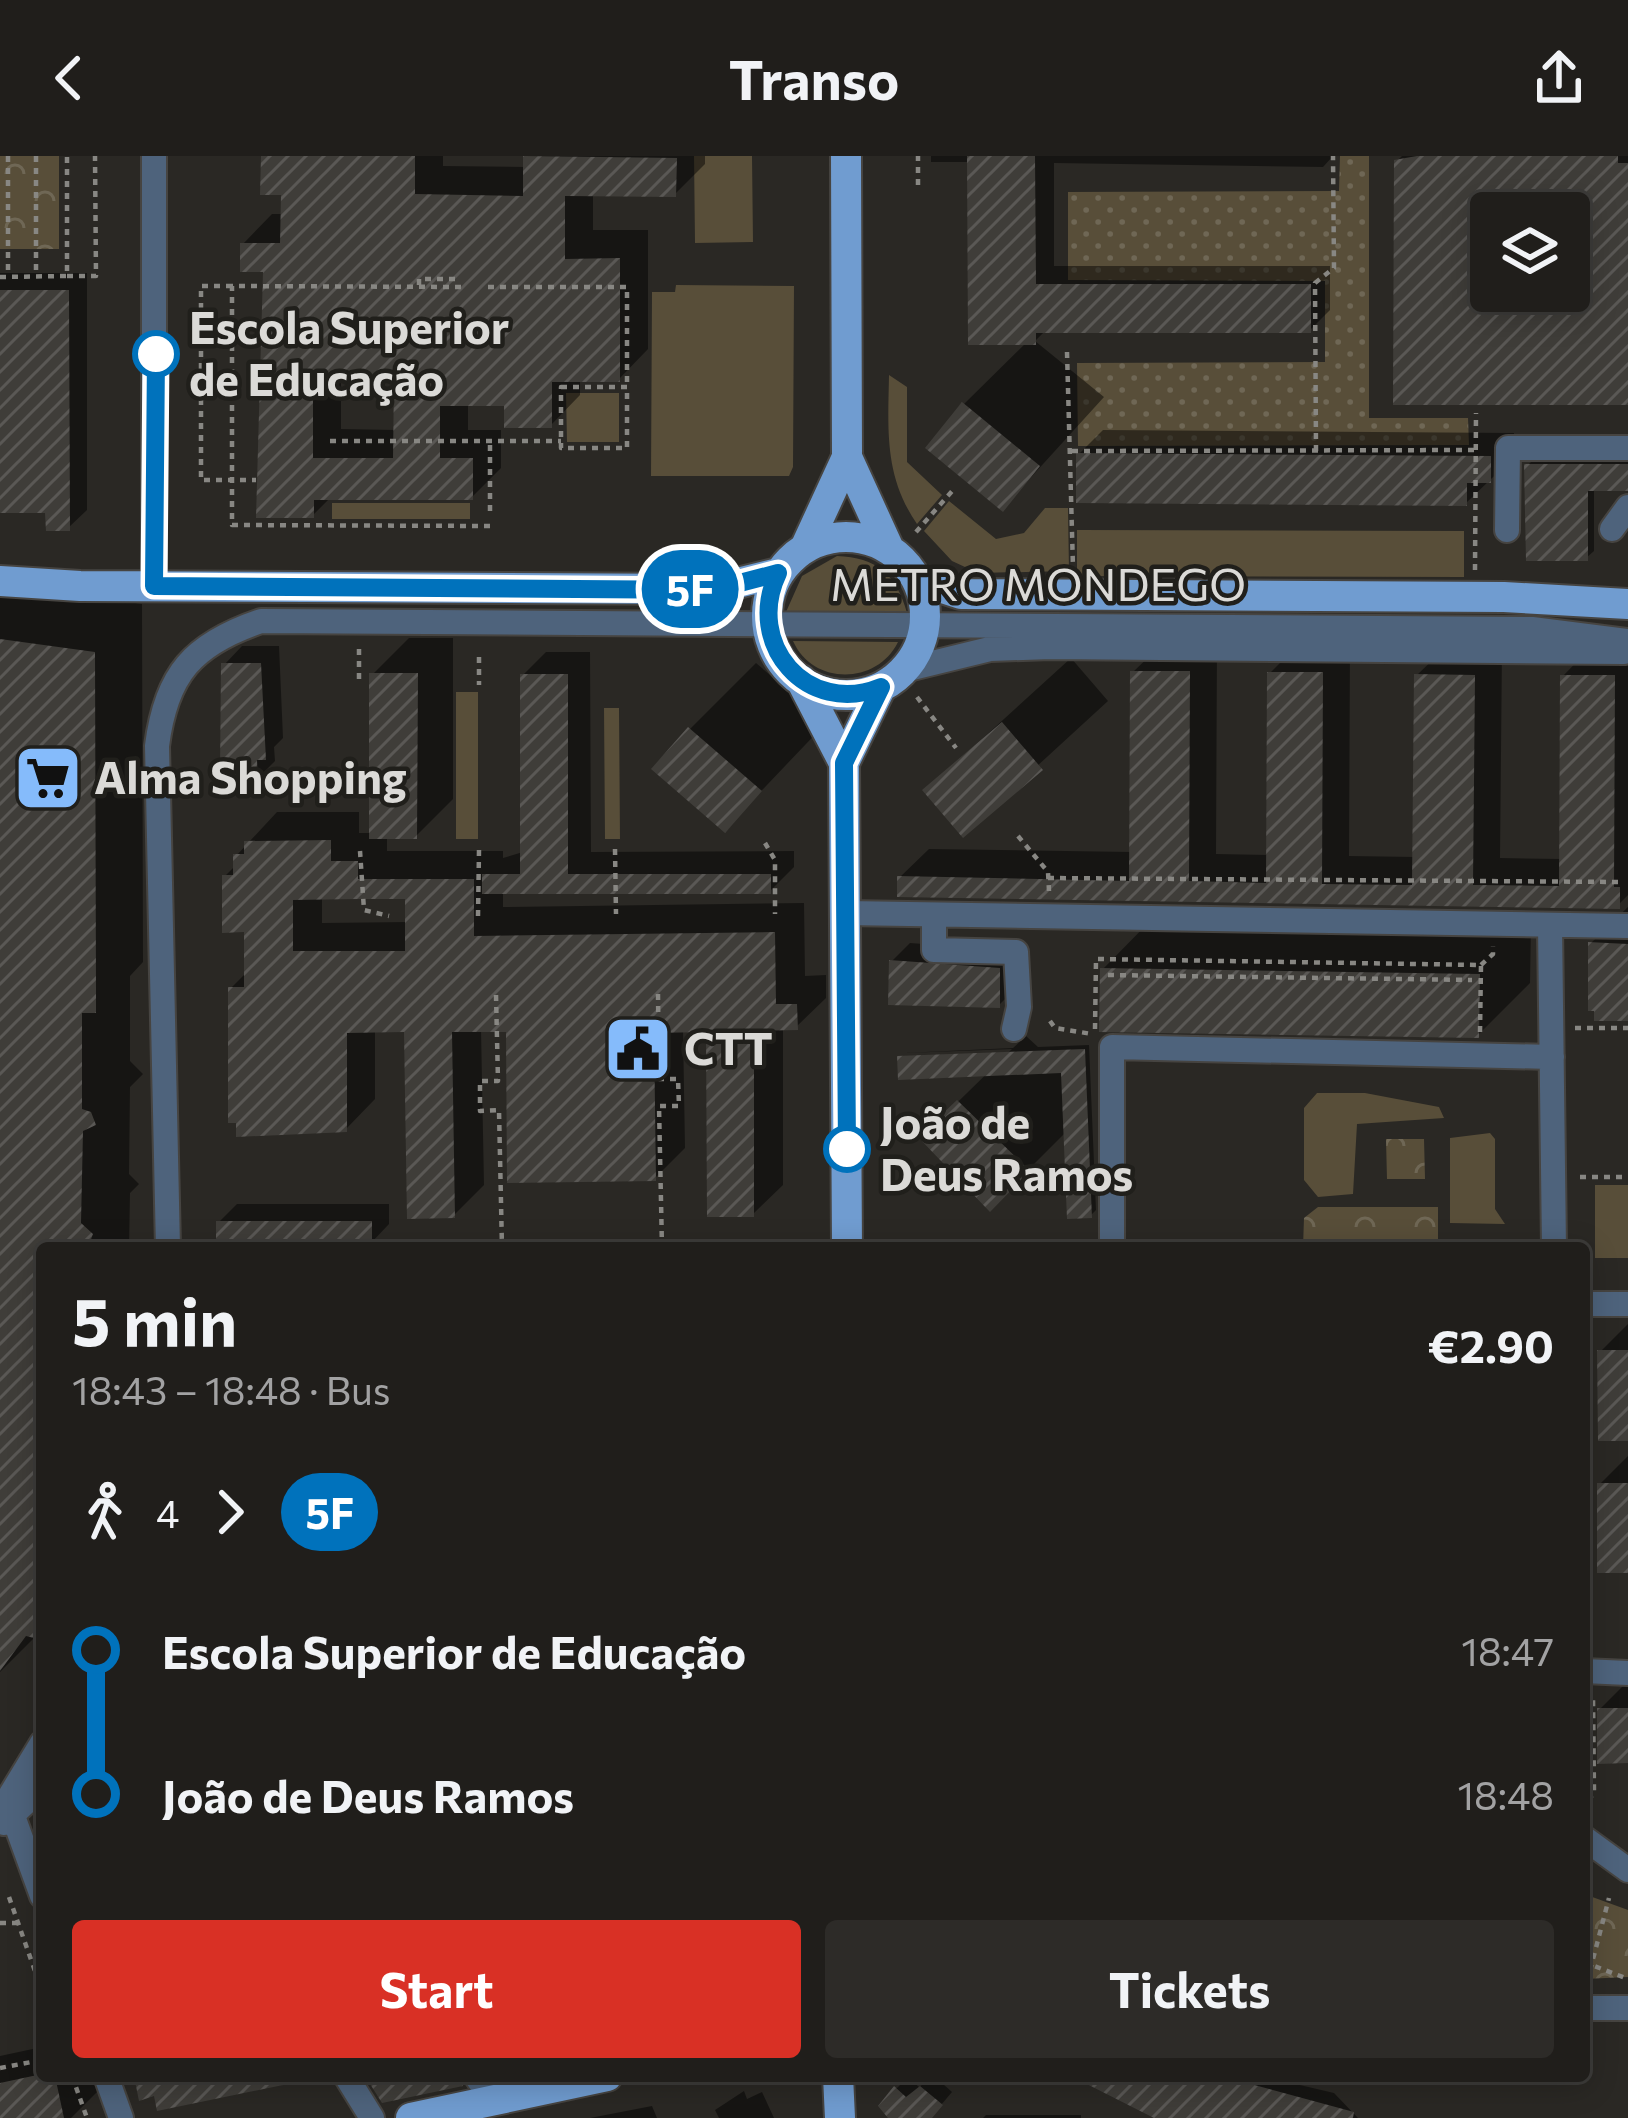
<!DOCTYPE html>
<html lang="en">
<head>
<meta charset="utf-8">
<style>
	:root { --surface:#201e1b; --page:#2d2b28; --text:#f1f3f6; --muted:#a2a2a3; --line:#3d3c3a; --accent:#d93025 }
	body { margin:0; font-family:Commissioner,sans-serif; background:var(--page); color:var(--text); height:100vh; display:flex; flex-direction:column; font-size:45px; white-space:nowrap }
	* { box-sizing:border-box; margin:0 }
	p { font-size:39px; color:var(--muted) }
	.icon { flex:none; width:66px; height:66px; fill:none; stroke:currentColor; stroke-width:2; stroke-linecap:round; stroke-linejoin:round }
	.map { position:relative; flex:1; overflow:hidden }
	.drawer { position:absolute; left:36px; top:1086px; width:1554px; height:840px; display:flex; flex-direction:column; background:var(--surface); border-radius:12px; box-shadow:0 6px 30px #0003,0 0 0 3px var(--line) }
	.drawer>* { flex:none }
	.badge { padding:0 24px; border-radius:39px; font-size:42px; line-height:78px }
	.controls { position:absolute; left:1470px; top:36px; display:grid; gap:24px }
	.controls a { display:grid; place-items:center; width:120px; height:120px; border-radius:12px; background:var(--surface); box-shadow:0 6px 30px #0003,0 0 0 3px var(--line); font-size:60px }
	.map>.badge { position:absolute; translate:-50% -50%; box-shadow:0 0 0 6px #fff }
	.legs { display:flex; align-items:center; gap:18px; height:132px; padding:0 36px; font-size:39px }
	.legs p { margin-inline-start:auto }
	.head { display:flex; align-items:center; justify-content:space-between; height:204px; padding:0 36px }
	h1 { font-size:66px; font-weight:700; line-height:90px }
	.primary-button { display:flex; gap:24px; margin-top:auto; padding:24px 36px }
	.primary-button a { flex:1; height:138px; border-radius:12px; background:var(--accent); color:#fff; font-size:48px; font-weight:700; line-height:138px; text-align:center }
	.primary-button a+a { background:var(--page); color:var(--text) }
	ul { padding:0 36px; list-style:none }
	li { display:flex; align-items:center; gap:42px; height:144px; font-size:45px }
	li i { display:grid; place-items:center; width:18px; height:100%; margin:0 15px; background:currentColor }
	li i::after { content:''; width:30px; height:30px; margin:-15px; border:9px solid; border-radius:50%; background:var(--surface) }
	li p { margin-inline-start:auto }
	li:first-child i { background:linear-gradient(#0000 50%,currentColor 0) }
	li:last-child i { background:linear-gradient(currentColor 50%,#0000 0) }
	header { display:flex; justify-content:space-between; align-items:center; height:156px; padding:0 36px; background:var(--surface); font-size:54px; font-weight:700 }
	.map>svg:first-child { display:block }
	.grass { fill:#584e39 }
	.park { fill:url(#park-crowns) }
	.garden { fill:url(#garden-dots) }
	.shadow { fill:#0007; fill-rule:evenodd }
	.building { fill:url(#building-hatch); fill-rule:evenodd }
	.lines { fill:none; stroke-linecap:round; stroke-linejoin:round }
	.minor-casing { stroke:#464441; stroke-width:28 }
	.major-casing { stroke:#464441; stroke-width:34 }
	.path { stroke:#888783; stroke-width:4.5; stroke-dasharray:6 6; stroke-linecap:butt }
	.minor { stroke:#4e637c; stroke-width:24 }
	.major { stroke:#709cd0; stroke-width:30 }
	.line-1-casing { stroke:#fff; stroke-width:27 }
	.line-1 { stroke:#0072bc; stroke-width:18 }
	.stop-1-dot { fill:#fff; stroke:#0072bc; stroke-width:6 }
	.labels { text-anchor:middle; stroke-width:9; stroke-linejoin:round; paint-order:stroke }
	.stop-label { font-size:45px; font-weight:bold; fill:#dbdad7; stroke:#201f1b; text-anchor:start }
	.street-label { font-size:45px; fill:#dbdad7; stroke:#201f1b }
	.poi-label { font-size:45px; font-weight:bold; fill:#dbdad7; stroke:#201f1b; text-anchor:start }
</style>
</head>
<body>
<header><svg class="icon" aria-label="back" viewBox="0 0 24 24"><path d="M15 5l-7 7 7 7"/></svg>Transo<svg class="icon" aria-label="share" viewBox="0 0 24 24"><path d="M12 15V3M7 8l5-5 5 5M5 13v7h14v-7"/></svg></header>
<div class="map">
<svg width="1628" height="1962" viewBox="0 0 1628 1962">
	<defs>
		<pattern id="park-crowns" width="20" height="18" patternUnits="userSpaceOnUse" patternTransform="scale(3)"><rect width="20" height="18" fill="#584e39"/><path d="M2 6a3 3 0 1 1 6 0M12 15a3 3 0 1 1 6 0" fill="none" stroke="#6f6755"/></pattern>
		<pattern id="garden-dots" width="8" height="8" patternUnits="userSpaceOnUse" patternTransform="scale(3)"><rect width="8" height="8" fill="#584e39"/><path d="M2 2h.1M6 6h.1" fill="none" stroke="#6f6755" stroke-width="1.8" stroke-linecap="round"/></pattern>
		<pattern id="building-hatch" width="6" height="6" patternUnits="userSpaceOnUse" patternTransform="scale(3)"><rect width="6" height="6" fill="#3f3d39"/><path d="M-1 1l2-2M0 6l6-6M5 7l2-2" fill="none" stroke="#5a5855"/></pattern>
	</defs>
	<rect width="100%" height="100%" fill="#2a2824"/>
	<path class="grass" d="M 694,0 L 752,0 L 753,86 L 695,87 Z
		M 676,129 L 794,130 L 793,311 L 789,320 L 651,320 L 652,136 L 675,136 Z
		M 889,219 L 907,231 L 907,306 L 942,339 L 917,368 C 884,320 888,274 889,219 Z
		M 566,237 L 619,237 L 619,286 L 567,286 Z
		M 949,345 L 996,383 L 1024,377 L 1045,352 L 1068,352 L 1069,415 L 978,417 L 952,405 L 924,375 Z
		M 332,347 L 470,347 L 470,363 L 332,363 Z
		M 1077,374 L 1464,375 L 1464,421 L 1077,420 Z
		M 837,400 C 876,401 897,419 907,457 L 786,456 L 802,420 Z
		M 793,485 L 898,486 C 877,529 813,530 793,485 Z
		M 456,536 L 478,536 L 478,683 L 456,683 Z
		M 604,552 L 619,552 L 620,683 L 605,683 Z
		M 1317,937 L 1365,937 L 1439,951 L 1444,962 L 1357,968 L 1353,1038 L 1318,1041 L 1304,1024 L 1304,952 Z
		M 1490,977 L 1495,983 L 1495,1053 L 1505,1068 L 1450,1067 L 1450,982 Z
		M 1595,1029 L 1628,1029 L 1628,1102 L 1595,1102 Z"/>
	<path class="park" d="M 0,0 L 59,0 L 59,93 L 0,93 Z
		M 1386,983 L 1424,983 L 1425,1023 L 1387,1023 Z
		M 1318,1051 L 1438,1051 L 1438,1092 L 1303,1092 L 1304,1062 Z
		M 1584,1738 L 1628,1754 L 1628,1821 L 1584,1823 Z"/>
	<path class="garden" d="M 1340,0 L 1369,0 L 1369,262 L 1468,262 L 1469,289 L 1078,290 L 1077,207 L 1325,206 L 1325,125 L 1068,124 L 1068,36 L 1339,35 Z"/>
	<path class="shadow" d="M 264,0 L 443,0 L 443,10 L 526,11 L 528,0 L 705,0 L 705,8 L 675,38 L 593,37 L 593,74 L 648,74 L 648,193 L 619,223 L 580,223 L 580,239 L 551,269 L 507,247 L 468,247 L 468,274 L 501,274 L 501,312 L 472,341 L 331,341 L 313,359 L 266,113 L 243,88 L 272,58 L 284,58 L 284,36 ZM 341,220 L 397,220 L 396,274 L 341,273 Z
		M 931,0 L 1333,0 L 1323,11 L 1054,7 L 1054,110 L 1330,110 L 1330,154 L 1310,174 L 1046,174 L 1035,185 L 1104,241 L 1003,352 L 964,248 L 1027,186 L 970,6 L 931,6 Z
		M 1402,0 L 1628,0 L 1628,246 L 1396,246 L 1397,5 ZM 1491,57 L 1569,57 L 1569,135 L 1491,135 Z
		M 0,117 L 87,117 L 87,354 L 68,372 L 48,354 L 0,354 Z
		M 1103,274 L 1514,277 L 1514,301 L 1466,347 L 1079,298 Z
		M 1628,300 L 1628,332 L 1594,332 L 1594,395 L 1586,402 L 1527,310 L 1535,302 Z
		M 0,428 L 142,448 L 143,806 L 130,820 L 130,905 L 143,918 L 130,931 L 129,1018 L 139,1028 L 130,1037 L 129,1092 L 42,1092 L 42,1474 L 0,1516 Z
		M 409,482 L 453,482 L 453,643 L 416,680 L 387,680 L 387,695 L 503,695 L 503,702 L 523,696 L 523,519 L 546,496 L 590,496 L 591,696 L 794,695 L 794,711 L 770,735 L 503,735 L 503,751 L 804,747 L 805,820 L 826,819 L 826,842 L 796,871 L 783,872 L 783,1029 L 753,1058 L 709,873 L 683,874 L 685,992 L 655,1022 L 509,873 L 481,873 L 484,1029 L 454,1059 L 407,873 L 375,874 L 375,943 L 346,973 L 231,832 L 247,816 L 247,773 L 225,720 L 236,709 L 236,700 L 277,656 L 359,656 L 359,677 L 372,677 L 372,519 ZM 408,740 L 408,766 L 322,767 L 322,741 Z
		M 1162,488 L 1217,488 L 1216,698 L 1269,699 L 1270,517 L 1299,488 L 1350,489 L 1349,700 L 1416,701 L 1417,519 L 1446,491 L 1502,491 L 1500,702 L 1562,703 L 1563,520 L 1591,491 L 1628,491 L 1628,739 L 1619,748 L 900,721 L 929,693 L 1132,696 L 1133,516 Z
		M 242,490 L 279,490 L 283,582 L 274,591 L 275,605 L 256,624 L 224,509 Z
		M 1071,502 L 1108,545 L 963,678 L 926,634 Z
		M 756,507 L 826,567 L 725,673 L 690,573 Z
		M 1628,751 L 1628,862 L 1591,787 Z
		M 1154,761 L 1531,768 L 1530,827 L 1478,879 L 1103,813 Z
		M 910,787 L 1017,795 L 1017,831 L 999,849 L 892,805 Z
		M 1026,880 L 1038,891 L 1089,889 L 1096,1054 L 1091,1059 L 1067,975 L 990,1052 L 922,981 L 1012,893 L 904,897 L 1013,892 Z
		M 237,1048 L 389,1048 L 389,1068 L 371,1087 L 219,1066 Z
		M 1628,1168 L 1628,1282 L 1600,1196 Z
		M 1628,1300 L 1628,1414 L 1600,1328 Z
		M 1628,1525 L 1628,1605 L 1600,1553 Z
		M 42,1891 L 42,1920 L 99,1920 L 101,1932 L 71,1962 L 0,1962 L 0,1900 Z
		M 129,1920 L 313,1920 L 159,1952 L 157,1936 Z
		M 934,1920 L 952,1936 L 930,1962 L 897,1962 L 896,1933 L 908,1921 L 919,1931 Z
		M 1122,1920 L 1262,1920 L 1334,1937 L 1358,1962 L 1161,1962 Z
		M 744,1935 L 747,1943 L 762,1936 L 774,1962 L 719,1962 L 715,1954 Z
		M 652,1950 L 657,1962 L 590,1962 Z
		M 986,1959 L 1081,1959 L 1081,1962 L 983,1962 Z"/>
	<path class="building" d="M 261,0 L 415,0 L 415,38 L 523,40 L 523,0 L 677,2 L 676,41 L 565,40 L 565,103 L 620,102 L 620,226 L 552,226 L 552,272 L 504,272 L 504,250 L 440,250 L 440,302 L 473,302 L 473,344 L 314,344 L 314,362 L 256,362 L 263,116 L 240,116 L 240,87 L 280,87 L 281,39 L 260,39 ZM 313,223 L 394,223 L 393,302 L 313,302 Z
		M 967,0 L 1035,0 L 1036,128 L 1311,128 L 1311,177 L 1036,177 L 1036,189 L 968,189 Z
		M 1417,0 L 1618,0 L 1618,7 L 1628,7 L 1628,249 L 1393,249 L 1394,4 ZM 1491,57 L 1569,57 L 1569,135 L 1491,135 Z
		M 0,134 L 69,134 L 70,375 L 46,375 L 45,357 L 0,357 Z
		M 962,246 L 1040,310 L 1003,356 L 925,292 Z
		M 1076,297 L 1491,300 L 1491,327 L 1467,327 L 1467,350 L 1076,347 Z
		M 1524,308 L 1628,308 L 1628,335 L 1588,335 L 1588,405 L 1526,405 Z
		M 0,483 L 95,496 L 96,835 L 96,857 L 82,857 L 82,953 L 91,956 L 96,969 L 83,975 L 81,1067 L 93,1078 L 90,1086 L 75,1092 L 42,1092 L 42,1484 L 26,1480 L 0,1515 Z
		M 221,507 L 261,507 L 266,604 L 257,604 L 258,627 L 226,627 L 226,616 L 220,616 Z
		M 1130,515 L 1190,515 L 1189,725 L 1266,727 L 1267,516 L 1323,516 L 1322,728 L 1412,729 L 1414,518 L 1475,519 L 1473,729 L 1559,730 L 1560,519 L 1615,519 L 1614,731 L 1620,731 L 1620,753 L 897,741 L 897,720 L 1129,725 Z
		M 369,517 L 418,517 L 417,683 L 369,683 Z
		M 520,518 L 568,518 L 568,718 L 771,718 L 771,738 L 482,738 L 482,718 L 520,718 Z
		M 1002,566 L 1043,614 L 963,682 L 922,634 Z
		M 688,571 L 762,635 L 725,677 L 651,613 Z
		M 331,684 L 331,705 L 358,705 L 358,723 L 474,723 L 474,780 L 775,776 L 776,848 L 797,848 L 798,874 L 754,875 L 754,1061 L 707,1061 L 706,876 L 654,877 L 656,1025 L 507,1027 L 506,876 L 452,876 L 455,1062 L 407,1063 L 404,876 L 347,877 L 347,976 L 236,981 L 236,967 L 228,967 L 228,831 L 244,831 L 244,776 L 222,777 L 222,719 L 233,719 L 233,698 L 244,698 L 244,685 ZM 358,743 L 405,743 L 405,795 L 293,795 L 293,744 Z
		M 1588,786 L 1628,788 L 1628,865 L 1594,865 L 1594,855 L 1588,855 Z
		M 889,804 L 1000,812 L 1000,852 L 888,849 Z
		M 1100,812 L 1480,818 L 1479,882 L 1099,876 Z
		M 1085,893 L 1092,1062 L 1067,1063 L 1061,917 L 898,924 L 897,900 Z
		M 957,944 L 1030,1015 L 990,1056 L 918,981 Z
		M 216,1065 L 372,1065 L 372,1090 L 216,1090 Z
		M 1597,1194 L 1628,1194 L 1628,1285 L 1598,1285 Z
		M 1597,1327 L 1628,1327 L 1628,1417 L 1597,1417 Z
		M 1597,1552 L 1628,1552 L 1628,1607 L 1597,1608 Z
		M 42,1918 L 55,1920 L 64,1962 L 0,1962 L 0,1927 Z
		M 134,1920 L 282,1920 L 283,1929 L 157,1955 L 154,1940 L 139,1945 Z
		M 365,1920 L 460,1920 L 463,1930 L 382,1947 Z
		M 1071,1920 L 1221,1920 L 1354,1956 L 1353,1962 L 1154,1962 Z
		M 894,1930 L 906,1941 L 920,1930 L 943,1949 L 932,1962 L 888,1962 L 878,1950 Z"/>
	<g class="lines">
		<g class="minor-casing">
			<path id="minor" d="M 1612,373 L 1628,351
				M 1507,374 L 1508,292 L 1628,292
				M 154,430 L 154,0
				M 904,514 L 990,493 L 1051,491 L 1624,496
				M 846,757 L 1628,770
				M 934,760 L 934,794 L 1016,796 L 1019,851 L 1014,873
				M 1550,769 L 1554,1092
				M 168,1092 L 157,590 C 166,518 193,488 261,465 L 1532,473 L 1628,485
				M 1112,1092 L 1112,891 L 1552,901
				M 1584,1148 L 1628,1148
				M 1584,1515 L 1628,1517
				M 0,1656 L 42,1587
				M 13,1660 L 42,1740
				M 4,1667 L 42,1631
				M 1584,1682 L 1628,1714
				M 1584,1852 L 1628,1852
				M 106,1920 L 121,1962
				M 346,1920 L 372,1962
				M 476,1920 L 493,1945"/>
		</g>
		<g class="major-casing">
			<path id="major" d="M 847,301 L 889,393
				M767 460a79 79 0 1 1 158 0a79 79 0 1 1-158 0Z
				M 806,390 L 847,301 L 846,0
				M 918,424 L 961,438 L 1504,441 L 1628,448
				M 0,425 L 80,430 L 713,433 L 778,417
				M 801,524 L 844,607
				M 847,1092 L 844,607 L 881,531
				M 838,1920 L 840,1962
				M 411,1962 L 607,1920"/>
		</g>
		<path class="path" d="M 8,0 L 8,120
			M 36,0 L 36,120
			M 918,29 L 918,0
			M 67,120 L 96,120 L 95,0
			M 0,121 L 67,120 L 67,0
			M 419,129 L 419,123 L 461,123
			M 232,130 L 201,130 L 201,324 L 256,324
			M 461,131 L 232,130 L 232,369 L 490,370
			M 488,131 L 627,131 L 627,231
			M 1067,196 L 1073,412
			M 561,231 L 627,231 L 627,292 L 561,292 Z
			M 330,285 L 561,285
			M 1072,295 L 1476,294
			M 1316,295 L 1315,127 L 1334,112 L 1333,0
			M 490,355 L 490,285
			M 916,376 L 954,333
			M 1475,414 L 1476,257
			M 359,493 L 359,523
			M 479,501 L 479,529
			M 917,541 L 956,592
			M 1018,680 L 1048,716 L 1049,735
			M 765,687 L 775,704 L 775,758
			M 615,693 L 616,758
			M 360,695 L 364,754 L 389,760
			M 1048,722 L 1623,726
			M 478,760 L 479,694
			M 1481,809 L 1493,798 L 1493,790
			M 1108,819 L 1472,824
			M 658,838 L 659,923 L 678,923 L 679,950 L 659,950 L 662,1092
			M 496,839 L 498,925 L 480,925 L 480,955 L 499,954 L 502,1092
			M 1050,865 L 1055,872 L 1092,878
			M 1575,872 L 1628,872
			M 1095,873 L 1096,803 L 1481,809 L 1480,876
			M 1580,1021 L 1628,1021
			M 1588,1644 L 1594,1637 L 1593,1540
			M 9,1741 L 42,1835
			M 0,1767 L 18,1767
			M 1584,1806 L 1628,1823
			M 1587,1826 L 1609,1742
			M 0,1912 L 42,1904
			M 72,1920 L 87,1962"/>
		<use href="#minor" class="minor"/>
		<use href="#major" class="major"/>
	</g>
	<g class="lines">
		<g class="line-1-casing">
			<path id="line-1" d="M 156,198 L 154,430 L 713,434 L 778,417 C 744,488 807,561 881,531 L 844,607 L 847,993"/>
		</g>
		<use href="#line-1" class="line-1"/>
	</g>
	<defs>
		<g id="supermarket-square" transform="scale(3.45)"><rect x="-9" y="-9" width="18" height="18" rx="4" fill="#85bbfb" stroke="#201f1b"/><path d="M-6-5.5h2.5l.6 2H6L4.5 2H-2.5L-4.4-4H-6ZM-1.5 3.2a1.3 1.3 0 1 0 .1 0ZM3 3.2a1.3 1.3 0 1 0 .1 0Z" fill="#111"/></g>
		<g id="civic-square" transform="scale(3.45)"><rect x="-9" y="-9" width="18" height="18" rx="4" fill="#85bbfb" stroke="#201f1b"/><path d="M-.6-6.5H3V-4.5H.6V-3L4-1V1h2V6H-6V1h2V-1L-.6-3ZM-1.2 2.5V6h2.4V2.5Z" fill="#111"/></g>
	</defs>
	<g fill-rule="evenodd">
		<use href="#supermarket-square" x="48" y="622"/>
		<use href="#civic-square" x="638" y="893"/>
	</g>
	<g class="stop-1-dot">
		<circle cx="156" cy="198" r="21"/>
		<circle cx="847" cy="993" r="21"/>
	</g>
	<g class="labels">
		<g class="stop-label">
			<text x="189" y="188">Escola Superior<tspan x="189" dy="52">de Educação</tspan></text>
			<text x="880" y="983">João de<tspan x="880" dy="52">Deus Ramos</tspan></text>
		</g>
		<g class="street-label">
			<text x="1038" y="445">METRO MONDEGO</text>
		</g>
		<g class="poi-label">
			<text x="94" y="638">Alma Shopping</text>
			<text x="684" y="909">CTT</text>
		</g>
	</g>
</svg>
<div class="controls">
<a><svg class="icon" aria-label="layers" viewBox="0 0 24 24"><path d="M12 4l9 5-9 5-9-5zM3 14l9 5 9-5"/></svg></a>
</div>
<b class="badge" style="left:690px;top:433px;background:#0072bc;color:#fff">5F</b>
<section class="drawer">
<div class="head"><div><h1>5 min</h1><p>18:43 – 18:48 · Bus</p></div><b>€2.90</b></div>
<div class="legs"><svg class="icon" aria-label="walk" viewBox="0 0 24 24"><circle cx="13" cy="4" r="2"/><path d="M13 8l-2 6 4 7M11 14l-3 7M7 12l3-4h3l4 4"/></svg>4<svg class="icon" aria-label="forward" viewBox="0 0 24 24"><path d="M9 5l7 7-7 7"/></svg><b class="badge" style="background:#0072bc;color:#fff">5F</b></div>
<ul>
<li><i style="color:#0072bc"></i><b>Escola Superior de Educação</b><p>18:47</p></li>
<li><i style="color:#0072bc"></i><b>João de Deus Ramos</b><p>18:48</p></li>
</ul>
<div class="primary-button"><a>Start</a><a>Tickets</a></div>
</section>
</div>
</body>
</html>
